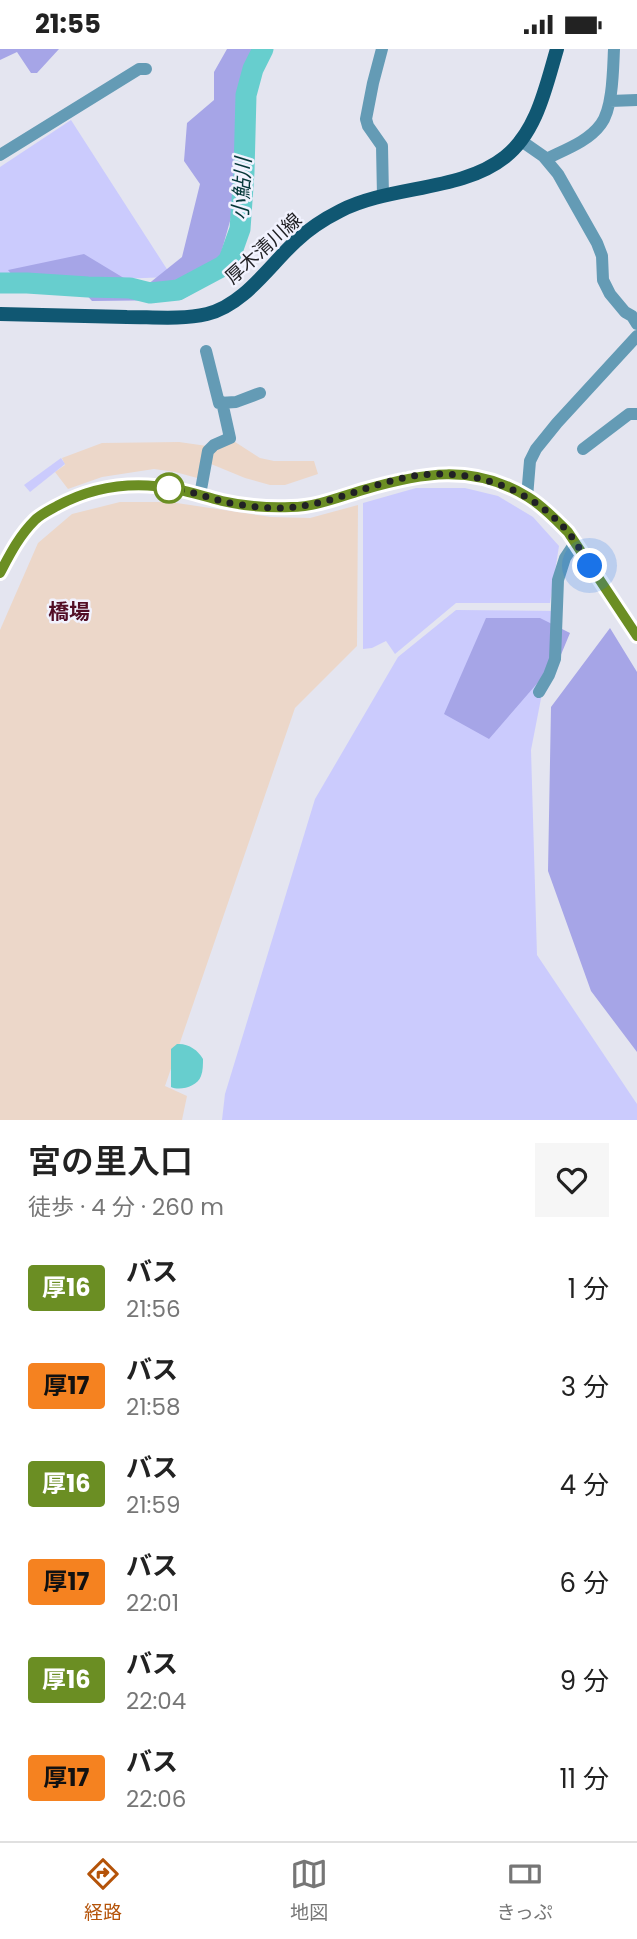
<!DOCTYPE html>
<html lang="ja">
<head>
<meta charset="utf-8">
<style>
	:root { --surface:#fff; --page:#f6f6f6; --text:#222; --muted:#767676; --line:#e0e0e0; --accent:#b45309 }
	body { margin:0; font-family:Poppins,"Noto Sans JP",sans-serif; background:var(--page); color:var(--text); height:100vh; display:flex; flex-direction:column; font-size:26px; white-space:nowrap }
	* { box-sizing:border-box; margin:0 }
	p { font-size:23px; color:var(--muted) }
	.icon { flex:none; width:38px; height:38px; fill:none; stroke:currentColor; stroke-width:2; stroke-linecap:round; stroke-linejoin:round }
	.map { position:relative; height:1071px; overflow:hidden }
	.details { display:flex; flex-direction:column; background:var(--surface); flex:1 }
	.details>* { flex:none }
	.badge { padding:0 14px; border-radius:5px; font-size:24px; line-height:46px }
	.you { position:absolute; width:35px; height:35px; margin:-18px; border:5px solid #fff; border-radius:50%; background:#1a73e8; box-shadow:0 0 0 10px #1a73e833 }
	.map>.badge { position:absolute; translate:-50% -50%; box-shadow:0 0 0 4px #fff }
	.round { display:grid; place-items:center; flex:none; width:74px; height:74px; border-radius:0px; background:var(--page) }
	.headline { display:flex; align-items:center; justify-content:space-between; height:119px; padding:0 28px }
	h1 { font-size:33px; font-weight:600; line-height:52px }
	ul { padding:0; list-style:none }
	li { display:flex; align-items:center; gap:21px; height:98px; padding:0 28px }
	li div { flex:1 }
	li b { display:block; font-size:26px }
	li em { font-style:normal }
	li .badge { min-width:77px; font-weight:700; text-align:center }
	.status { display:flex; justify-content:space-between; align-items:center; height:49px; padding:0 35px; background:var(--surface); direction:ltr }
	.status svg { height:19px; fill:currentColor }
	.menu { display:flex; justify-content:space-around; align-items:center; height:98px; border-top:2px solid var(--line); background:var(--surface); font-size:19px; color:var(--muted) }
	.menu a { display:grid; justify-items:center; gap:4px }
	.menu .active { color:var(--accent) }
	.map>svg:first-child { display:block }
	.industrial { fill:#ecd7c9 }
	.green { fill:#cbcbfd }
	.forest { fill:#a6a5e7 }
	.water { fill:#67cece }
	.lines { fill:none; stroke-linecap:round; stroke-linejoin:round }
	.river { stroke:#67cece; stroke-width:21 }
	.minor { stroke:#649bb5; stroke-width:12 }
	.major { stroke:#105772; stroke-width:14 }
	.line-casing { stroke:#fff; stroke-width:16 }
	.line { stroke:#6b8e23; stroke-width:10 }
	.walk { stroke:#212125; stroke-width:7; stroke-dasharray:0 12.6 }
	.stop-dot { fill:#fff; stroke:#6b8e23; stroke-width:3.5 }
	.labels { text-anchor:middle; stroke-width:5; stroke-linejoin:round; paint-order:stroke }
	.street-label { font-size:19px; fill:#212125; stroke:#f1f2fe }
	.water-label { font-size:21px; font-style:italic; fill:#053839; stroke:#f1f2fe }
	.neighbourhood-label { font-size:21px; font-weight:bold; fill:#520e26; stroke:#f1f2fe }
</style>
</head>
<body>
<div class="status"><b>21:55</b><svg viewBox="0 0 49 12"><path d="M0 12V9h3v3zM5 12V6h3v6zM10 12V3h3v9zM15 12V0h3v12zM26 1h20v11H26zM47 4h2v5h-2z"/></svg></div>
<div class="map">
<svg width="637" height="1071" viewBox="0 0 637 1071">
	<rect width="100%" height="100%" fill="#e4e5f0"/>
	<path class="industrial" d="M 232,391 L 260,409 L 274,412 L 314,412 L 318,425 L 285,436 L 270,436 L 245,429 L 211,415 L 213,400 Z
		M 179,393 L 207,397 L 201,430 L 175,423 L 154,420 L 102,428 L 68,440 L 55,423 L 65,416 L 62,409 L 102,394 Z
		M 120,453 L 170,453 L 271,468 L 310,469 L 358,456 L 357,597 L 295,659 L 165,1037 L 187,1047 L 182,1071 L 0,1071 L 0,581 L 38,494 L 72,465 Z"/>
	<path class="green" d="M 71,71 L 172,228 L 0,234 L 0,118 Z
		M 61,409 L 65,415 L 30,443 L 24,436 Z
		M 416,439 L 465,439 L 498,447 L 533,468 L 559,497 L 550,554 L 456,554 L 395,605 L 386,592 L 372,599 L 363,600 L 363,454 Z
		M 456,561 L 558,562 L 531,701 L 537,906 L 637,1055 L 637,1071 L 222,1071 L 225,1045 L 315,750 L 398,608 Z"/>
	<path class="forest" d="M 0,0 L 59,0 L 37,24 L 31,24 L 17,3 L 0,11 Z
		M 227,0 L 257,0 L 249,12 L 242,129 L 213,233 L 181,251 L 92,252 L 72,230 L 16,231 L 8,221 L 84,205 L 142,240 L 182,208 L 200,135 L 184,112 L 187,74 L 214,51 L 214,23 Z
		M 486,569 L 540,569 L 570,584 L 560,608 L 489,690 L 444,665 Z
		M 610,579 L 637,623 L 637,1003 L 591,942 L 548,822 L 551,658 Z"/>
	<path class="water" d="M 177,995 C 188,994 198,1001 203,1010 C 203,1015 203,1022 201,1027 C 197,1038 180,1042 171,1038 L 171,1000 Z"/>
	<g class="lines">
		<path class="river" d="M 0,234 L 27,234 L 88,238 L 130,239 L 150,244 L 178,241 L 223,217 L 229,211 L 240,180 L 244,123 L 246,46 L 253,20 L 263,0"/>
		<path class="minor" d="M 382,0 L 373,34 L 366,70 L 368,77 L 382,97 L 383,147
			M 610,52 L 637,51
			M 520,91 L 543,107 L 558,125 L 597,194 L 602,207 L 603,231 L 610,245 L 625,263 L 632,267 L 637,275
			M 0,106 L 139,20 L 146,20
			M 546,110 C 564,101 588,93 601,75 C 613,59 613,20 614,0
			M 206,302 L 219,354 L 236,353 L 260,344
			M 583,400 L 629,365 L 637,365
			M 200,446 L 208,402 L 214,396 L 230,389 L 222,353
			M 527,448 L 530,412 L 536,400 L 557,374 L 637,287
			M 0,524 C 10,505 19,487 35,471 C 41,465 50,461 57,457 C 94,437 135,432 176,440 C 191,443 206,448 222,452 C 244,457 268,459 291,458 C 315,458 340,448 363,441 C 377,437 390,432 404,429 C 445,421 491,426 528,448 C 543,457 555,470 568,483 L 637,587
			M 539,643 L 549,626 L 555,610 L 558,531 L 565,509 L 575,494"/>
		<path class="major" d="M 0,265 C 42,266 85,267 127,268 C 153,268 181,271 207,265 C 244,256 269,217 296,192 C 309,180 324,170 340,162 C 390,136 461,143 505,108 C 537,83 546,37 557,0"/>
	</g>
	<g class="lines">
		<g class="line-casing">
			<path id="line" d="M 0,524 C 10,505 19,487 35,471 C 41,465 50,461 57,457 C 94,437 135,432 176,440 C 191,443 206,448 222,452 C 244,457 268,459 291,458 C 315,458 340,448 363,441 C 421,424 473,414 528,448 C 543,457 555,470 568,483 L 637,587"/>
		</g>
		<use href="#line" class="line"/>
		<path class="walk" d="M 169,439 C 187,441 204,447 221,452 C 243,457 272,461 295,458 C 332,454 367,437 403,429 C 462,416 527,435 567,482 C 576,492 583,506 590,517"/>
	</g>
	<circle class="stop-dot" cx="169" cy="439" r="14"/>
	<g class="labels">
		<g class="street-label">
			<text transform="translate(263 199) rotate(-42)" y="7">厚木清川線</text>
		</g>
		<g class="water-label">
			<text transform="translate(242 140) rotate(-87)" y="7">小鮎川</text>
		</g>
		<g class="neighbourhood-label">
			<text x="69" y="570">橋場</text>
		</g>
	</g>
</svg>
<div class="you" style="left:590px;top:517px"></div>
</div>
<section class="details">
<div class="headline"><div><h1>宮の里入口</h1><p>徒歩 · 4 分 · 260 m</p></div><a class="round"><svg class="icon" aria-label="heart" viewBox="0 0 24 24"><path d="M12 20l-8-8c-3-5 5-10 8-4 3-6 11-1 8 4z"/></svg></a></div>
<ul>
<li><span class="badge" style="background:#6b8e23;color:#fff">厚16</span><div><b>バス</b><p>21:56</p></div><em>1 分</em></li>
<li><span class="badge" style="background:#f58220;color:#111">厚17</span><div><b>バス</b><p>21:58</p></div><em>3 分</em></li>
<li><span class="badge" style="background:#6b8e23;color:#fff">厚16</span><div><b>バス</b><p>21:59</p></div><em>4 分</em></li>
<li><span class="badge" style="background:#f58220;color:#111">厚17</span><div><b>バス</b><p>22:01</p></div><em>6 分</em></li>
<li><span class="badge" style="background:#6b8e23;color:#fff">厚16</span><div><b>バス</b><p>22:04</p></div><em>9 分</em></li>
<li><span class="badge" style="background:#f58220;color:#111">厚17</span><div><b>バス</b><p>22:06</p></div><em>11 分</em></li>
</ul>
</section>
<nav class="menu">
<a class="active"><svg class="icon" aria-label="directions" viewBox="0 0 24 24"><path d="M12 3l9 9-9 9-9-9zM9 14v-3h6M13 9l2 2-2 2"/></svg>経路</a>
<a><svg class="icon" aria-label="map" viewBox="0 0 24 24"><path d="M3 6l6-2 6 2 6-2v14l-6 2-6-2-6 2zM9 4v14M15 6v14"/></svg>地図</a>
<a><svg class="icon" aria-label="tickets" viewBox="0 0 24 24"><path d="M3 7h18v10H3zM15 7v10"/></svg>きっぷ</a>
</nav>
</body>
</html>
